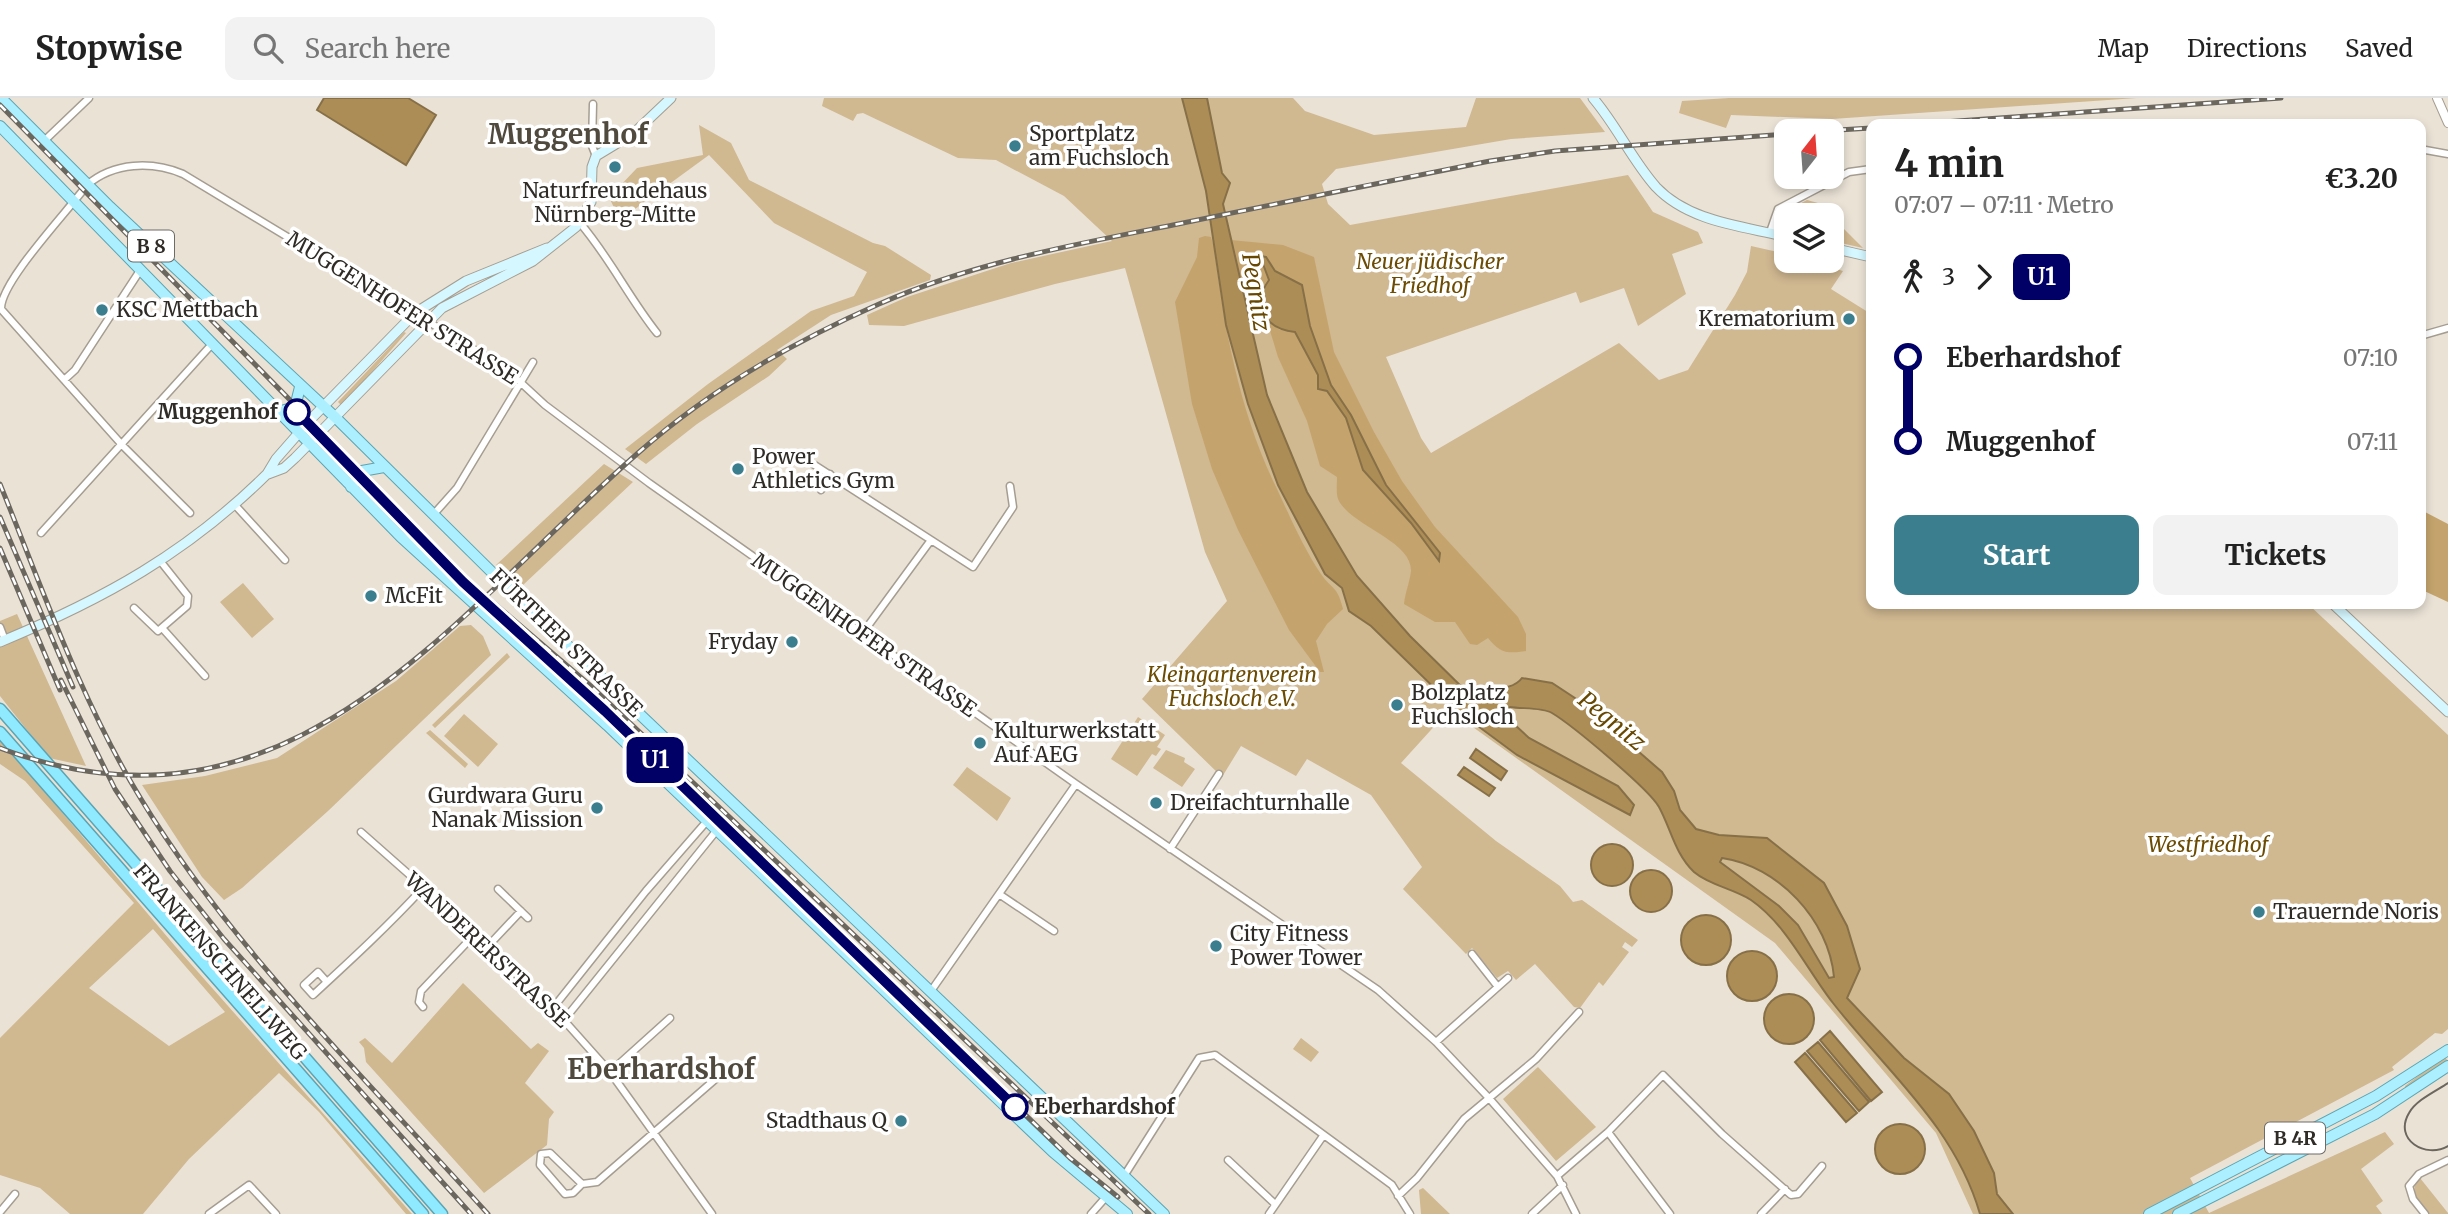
<!DOCTYPE html>
<html lang="en">
<head>
<meta charset="utf-8">
<style>
	:root { --surface:#fff; --page:#f2f2f2; --text:#222; --muted:#767676; --line:#e0e0e0; --accent:#3b7e8e }
	body { margin:0; font-family:Merriweather,serif; background:var(--page); color:var(--text); height:100vh; display:flex; flex-direction:column; font-size:26px; white-space:nowrap }
	* { box-sizing:border-box; margin:0 }
	p { font-size:23px; color:var(--muted) }
	.icon { flex:none; width:38px; height:38px; fill:none; stroke:currentColor; stroke-width:2; stroke-linecap:round; stroke-linejoin:round }
	.map { position:relative; flex:1; overflow:hidden }
	.panel { position:absolute; left:1866px; top:21px; width:560px; height:490px; display:flex; flex-direction:column; background:var(--surface); border-radius:14px; box-shadow:0 4px 10px #0003 }
	.panel>* { flex:none }
	.badge { padding:0 14px; border-radius:10px; font-size:24px; line-height:46px }
	.needle { width:46px; rotate:17deg }
	.buttons { position:absolute; left:1774px; top:21px; display:grid; gap:14px }
	.buttons a { display:grid; place-items:center; width:70px; height:70px; border-radius:14px; background:var(--surface); box-shadow:0 4px 10px #0003; font-size:35px }
	.map>.badge { position:absolute; translate:-50% -50%; box-shadow:0 0 0 4px #fff }
	.legs { display:flex; align-items:center; gap:10px; height:77px; padding:0 28px; font-size:23px }
	.legs p { margin-inline-start:auto }
	.head { display:flex; align-items:center; justify-content:space-between; height:119px; padding:0 28px }
	h1 { font-size:38px; font-weight:700; line-height:52px }
	.primary-button { display:flex; gap:14px; margin-top:auto; padding:14px 28px }
	.primary-button a { flex:1; height:80px; border-radius:14px; background:var(--accent); color:#fff; font-size:28px; font-weight:700; line-height:80px; text-align:center }
	.primary-button a+a { background:var(--page); color:var(--text) }
	ul { padding:0 28px; list-style:none }
	li { display:flex; align-items:center; gap:24px; height:84px; font-size:26px }
	li i { display:grid; place-items:center; width:10px; height:100%; margin:0 9px; background:currentColor }
	li i::after { content:''; width:18px; height:18px; margin:-9px; border:5px solid; border-radius:50%; background:var(--surface) }
	li p { margin-inline-start:auto }
	li:first-child i { background:linear-gradient(#0000 50%,currentColor 0) }
	li:last-child i { background:linear-gradient(currentColor 50%,#0000 0) }
	header { display:flex; align-items:center; gap:42px; box-sizing:border-box; height:98px; padding:0 35px; background:var(--surface); border-bottom:2px solid var(--line) }
	header strong { font-size:33px }
	nav { display:flex; gap:38px; margin-inline-start:auto; font-size:24px }
	.search { width:490px; height:63px; background:var(--page); display:flex; align-items:center; gap:18px; box-sizing:border-box; padding:0 24px; border-radius:14px; color:var(--muted); font-size:26px }
	.map>svg:first-child { display:block }
	.green { fill:#d0b891; fill-rule:evenodd }
	.forest { fill:#c4a46c }
	.water { fill:#ad8d56; stroke:#877048; stroke-width:2; fill-rule:evenodd }
	.lines { fill:none; stroke-linecap:round; stroke-linejoin:round }
	.minor-casing { stroke:#a59d91; stroke-width:9 }
	.tertiary-casing { stroke:#a59d91; stroke-width:10 }
	.secondary-casing { stroke:#a59d91; stroke-width:11 }
	.primary-casing { stroke:#5ca4b3; stroke-width:12 }
	.trunk-casing { stroke:#5ca4b3; stroke-width:13 }
	.minor { stroke:#fff; stroke-width:6 }
	.tertiary { stroke:#fff; stroke-width:8 }
	.secondary { stroke:#d5f7ff; stroke-width:9 }
	.primary { stroke:#acefff; stroke-width:10 }
	.trunk { stroke:#90eaff; stroke-width:10 }
	.tram { stroke:#6b675f; stroke-width:2 }
	.rail-casing { stroke:#6b675f; stroke-width:5 }
	.rail { stroke:#fff; stroke-width:2.5; stroke-dasharray:8; stroke-linecap:butt }
	.line-1-casing { stroke:#fff; stroke-width:16 }
	.line-1 { stroke:#006; stroke-width:10 }
	.poi-dot { fill:#3b7e8e; stroke:#fff; stroke-width:2.5 }
	.stop-1-dot { fill:#fff; stroke:#006; stroke-width:3.5 }
	.labels { text-anchor:middle; stroke-width:7; stroke-linejoin:round; paint-order:stroke }
	.shield { fill:#fff; stroke:#6d6b68; stroke-width:2 }
	.shield-label { font-size:19px; font-weight:bold; fill:#2f2c27 }
	.poi-label { font-size:21px; fill:#2f2c27; stroke:#fff; text-anchor:start }
	.park-label { font-size:21px; font-style:italic; fill:#6c4c03; stroke:#fff }
	.street-label { font-size:21px; fill:#2f2c27; stroke:#fff }
	.stop-label { font-size:21px; font-weight:bold; fill:#2f2c27; stroke:#fff; text-anchor:end }
	.water-label { font-size:23px; font-style:italic; fill:#684800; stroke:#fff }
	.district-label { font-size:28px; font-weight:bold; fill:#50493e; stroke:#fff }
</style>
</head>
<body>
<header>
<strong>Stopwise</strong>
<div class="search"><svg class="icon" aria-label="search" viewBox="0 0 24 24"><circle cx="10" cy="10" r="6"/><path d="M15 15l6 6"/></svg>Search here</div>
<nav><a>Map</a><a>Directions</a><a>Saved</a></nav>
</header>
<div class="map">
<svg width="2448" height="1116" viewBox="0 0 2448 1116">
	<rect width="100%" height="100%" fill="#eae2d5"/>
	<path class="green" d="M 824,0 L 1293,0 L 1305,13 L 1374,37 L 1466,29 L 1476,0 L 1580,0 L 1605,34 L 1511,41 L 1336,71 L 1322,86 L 1328,106 L 1350,127 L 1628,77 L 1653,114 L 1698,134 L 1703,145 L 1672,156 L 1686,196 L 1638,228 L 1624,190 L 1580,205 L 1576,194 L 1386,259 L 1421,340 L 1431,355 L 1619,245 L 1659,282 L 1688,272 L 1735,197 L 1747,174 L 1751,148 L 1787,156 L 1787,163 L 1810,163 L 1843,173 L 1831,191 L 1871,216 L 1871,506 L 2308,506 L 2448,637 L 2448,931 L 2442,936 L 2435,935 L 2392,969 L 2394,972 L 2190,1080 L 2209,1115 L 2385,1034 L 2394,1046 L 2361,1071 L 2383,1103 L 2376,1108 L 2382,1116 L 1973,1116 L 1936,1035 L 1775,845 L 1449,612 L 1401,665 L 1496,743 L 1560,788 L 1573,804 L 1582,802 L 1638,842 L 1632,849 L 1625,844 L 1622,849 L 1629,854 L 1603,888 L 1599,884 L 1580,910 L 1574,909 L 1535,866 L 1516,882 L 1508,873 L 1497,880 L 1472,850 L 1466,856 L 1403,791 L 1422,769 L 1371,697 L 1307,661 L 1296,678 L 1241,648 L 1222,679 L 1142,601 L 1227,503 L 1205,454 L 1125,170 L 1055,186 L 904,228 L 869,227 L 867,217 L 907,199 L 1011,165 L 1112,143 L 1064,98 L 996,62 L 958,60 L 863,15 L 857,16 L 853,23 L 822,8 Z
		M 1729,0 L 2137,0 L 1832,21 L 1731,17 L 1726,30 L 1679,15 L 1682,3 Z
		M 699,27 L 731,45 L 749,82 L 873,145 L 885,148 L 931,177 L 930,182 L 831,217 L 777,252 L 787,261 L 769,278 L 697,326 L 646,366 L 625,351 L 708,286 L 811,213 L 854,198 L 867,174 L 774,125 L 709,57 L 620,122 L 606,93 L 619,89 L 637,70 L 703,57 Z
		M 1807,102 L 1818,105 L 1830,117 L 1787,117 L 1787,131 L 1781,130 L 1778,117 Z
		M 1832,119 L 1863,150 L 1832,143 Z
		M 404,234 L 406,235 L 342,308 L 338,304 Z
		M 604,366 L 633,384 L 523,487 L 496,467 Z
		M 243,485 L 274,521 L 252,540 L 220,504 Z
		M 17,516 L 86,668 L 49,660 L 0,598 L 0,523 Z
		M 471,527 L 483,538 L 491,557 L 328,713 L 242,790 L 224,802 L 202,779 L 142,687 L 205,678 L 277,660 L 396,583 L 460,528 Z
		M 507,555 L 510,559 L 435,630 L 432,627 Z
		M 464,616 L 498,646 L 478,669 L 444,638 Z
		M 1138,619 L 1165,637 L 1157,649 L 1161,651 L 1156,658 L 1152,656 L 1137,678 L 1111,661 Z
		M 430,632 L 468,666 L 465,670 L 426,635 Z
		M 0,641 L 175,848 L 412,1116 L 406,1116 L 319,1014 L 279,975 L 189,1061 L 143,1116 L 70,1116 L 40,1090 L 0,1077 L 0,940 L 134,805 L 25,683 L 0,666 ZM 153,831 L 225,914 L 169,948 L 89,890 Z
		M 1166,652 L 1185,660 L 1184,664 L 1195,671 L 1182,689 L 1153,670 Z
		M 967,669 L 1011,700 L 997,723 L 953,687 Z
		M 463,885 L 531,951 L 538,945 L 549,953 L 525,985 L 554,1014 L 549,1021 L 547,1047 L 484,1095 L 366,964 L 364,950 L 359,944 L 365,940 L 392,965 Z
		M 1301,940 L 1319,954 L 1311,964 L 1293,951 Z
		M 2444,958 L 2448,963 L 2406,993 L 2405,988 Z
		M 1538,969 L 1596,1029 L 1556,1063 L 1503,1001 Z
		M 2420,1080 L 2448,1115 L 2448,1116 L 2428,1116 C 2419,1104 2407,1093 2420,1080 Z
		M 1423,1090 L 1450,1116 L 1421,1116 L 1419,1092 Z"/>
	<path class="forest" d="M 1205,138 L 1211,139 L 1214,149 C 1224,230 1240,316 1277,391 C 1290,419 1304,451 1321,476 C 1333,493 1337,487 1343,511 L 1327,526 L 1316,543 L 1324,574 L 1320,574 L 1289,532 L 1238,432 L 1212,371 L 1192,306 L 1175,204 L 1197,159 L 1199,140 Z
		M 1231,142 L 1283,147 L 1314,159 L 1334,254 L 1374,334 L 1402,383 L 1435,429 L 1518,519 L 1526,536 L 1526,553 C 1507,556 1500,555 1488,540 L 1477,547 L 1470,546 L 1455,524 L 1435,524 L 1404,506 C 1405,495 1410,483 1411,473 C 1412,442 1350,428 1338,401 C 1336,395 1337,385 1337,379 L 1320,368 L 1307,323 L 1278,259 L 1267,223 L 1280,232 L 1295,233 L 1318,277 L 1318,291 L 1327,293 L 1346,320 L 1363,372 L 1411,425 L 1438,463 L 1440,455 L 1386,387 L 1351,317 L 1331,287 L 1310,228 L 1302,187 L 1275,173 L 1266,159 L 1261,158 L 1269,182 L 1253,201 L 1245,201 Z
		M 2425,414 L 2448,426 L 2448,504 L 2420,491 L 2420,435 Z"/>
	<path class="water" d="M 324,0 L 408,0 L 436,17 L 406,67 L 317,12 Z
		M 1182,0 L 1207,0 L 1222,75 L 1230,85 L 1223,106 L 1267,297 L 1307,394 L 1357,478 L 1410,538 L 1469,596 C 1485,590 1512,594 1522,580 L 1552,585 L 1584,606 L 1662,674 L 1674,693 L 1680,712 L 1696,731 L 1719,737 L 1767,740 L 1824,785 L 1847,828 L 1860,871 L 1847,900 L 1904,960 L 1949,996 L 1974,1033 L 1994,1075 L 1997,1096 L 2013,1116 L 1980,1116 C 1955,1029 1887,974 1833,905 C 1807,872 1787,827 1751,802 C 1734,791 1709,787 1694,774 C 1675,756 1671,731 1659,709 C 1649,691 1572,627 1552,615 C 1542,609 1522,611 1510,609 L 1503,616 L 1529,640 L 1618,688 L 1634,707 L 1630,717 L 1517,657 L 1459,614 L 1371,528 L 1349,513 L 1342,490 L 1325,476 L 1278,387 L 1248,306 L 1226,227 L 1206,93 ZM 1722,760 C 1778,768 1829,822 1834,879 L 1829,880 L 1798,827 L 1779,808 L 1720,764 Z
		M 1260,158 L 1266,159 L 1275,173 L 1302,187 L 1310,228 L 1331,287 L 1351,317 L 1386,387 L 1440,455 L 1439,463 L 1411,425 L 1363,372 L 1346,320 L 1327,293 L 1318,291 L 1318,277 L 1295,234 C 1266,231 1250,208 1269,182 Z
		M 1476,651 L 1507,673 L 1501,682 L 1470,660 Z
		M 1464,669 L 1495,690 L 1489,698 L 1458,677 Z
		M1591 767a21 21 0 1 1 42 0a21 21 0 1 1-42 0Z
		M1630 793a21 21 0 1 1 42 0a21 21 0 1 1-42 0Z
		M1681 842a25 25 0 1 1 50 0a25 25 0 1 1-50 0Z
		M1727 878a25 25 0 1 1 50 0a25 25 0 1 1-50 0Z
		M1764 921a25 25 0 1 1 50 0a25 25 0 1 1-50 0Z
		M 1830,933 L 1882,994 L 1871,1003 L 1820,942 Z
		M 1818,944 L 1869,1004 L 1859,1013 L 1807,953 Z
		M 1805,955 L 1857,1015 L 1846,1024 L 1795,964 Z
		M1875 1051a25 25 0 1 1 50 0a25 25 0 1 1-50 0Z"/>
	<g class="lines">
		<g class="minor-casing">
			<path id="minor" d="M 593,6 L 592,48 L 596,58
				M 43,44 L 89,0
				M 2420,51 L 2448,56
				M 580,125 C 610,160 629,200 657,235
				M 1770,134 L 1778,111 L 1849,74 L 1871,71
				M 2420,238 L 2448,230
				M 64,282 L 75,272 L 141,171
				M 813,366 L 973,469 L 1013,409 L 1010,388
				M 821,392 L 830,376
				M 235,407 L 285,462
				M 190,415 L 123,348 L 1,211 C 0,184 69,112 87,87 C 114,64 152,63 183,76 L 505,270 L 545,307 L 649,385 L 1076,686 L 1378,892 L 1436,944 L 1488,999 L 1557,1078 L 1576,1116
				M 433,417 L 457,390 L 533,264
				M 41,435 L 213,245
				M 134,510 L 158,533 L 187,508 L 188,498 L 161,464
				M 0,529 L 5,542
				M 163,531 L 205,578
				M 862,536 L 931,442
				M 361,734 L 489,847 L 516,873 L 519,882 L 553,910 L 610,974 L 712,1116
				M 1170,751 L 1219,676
				M 498,791 L 528,820
				M 999,796 L 1054,833
				M 489,847 L 521,813
				M 1472,856 L 1498,889
				M 327,884 L 318,874 L 304,887 L 313,897 C 351,862 388,828 423,790
				M 931,893 L 1076,686
				M 423,909 L 419,904 L 421,893 L 475,836
				M 553,910 L 646,793 L 707,723
				M 564,922 L 717,732
				M 1436,944 L 1508,880
				M 610,974 L 670,920
				M 1608,1034 L 1670,1116
				M 1228,1062 L 1275,1106
				M 1124,1078 L 1199,960 L 1215,957 L 1392,1087 L 1410,1116
				M 1557,1078 L 1608,1034 L 1663,977 L 1722,1036 L 1791,1097 L 1798,1096 L 1822,1068
				M 582,1086 L 573,1095 L 565,1096 L 540,1067 L 541,1056 L 550,1055 L 582,1086 L 597,1084 L 719,978
				M 1398,1098 L 1417,1080 L 1464,1021 L 1536,961 L 1579,914
				M 0,1114 L 15,1096
				M 209,1116 L 249,1087 L 276,1116
				M 1091,1116 L 1106,1099
				M 1269,1116 L 1323,1038
				M 1532,1116 L 1563,1087
				M 1761,1116 L 1785,1091
				M 2425,1116 L 2413,1101 L 2409,1088 L 2419,1076 L 2448,1062"/>
		</g>
		<g class="tertiary-casing">
			<path id="tertiary" d="M 2437,0 L 2448,25"/>
		</g>
		<g class="secondary-casing">
			<path id="secondary" d="M 1593,0 C 1617,28 1632,62 1656,89 C 1689,124 1743,128 1787,139
				M 1832,150 L 1871,159
				M 268,376 L 284,370 L 295,360 L 442,210 L 533,163 L 576,129 L 591,104 L 592,69 L 596,58 L 634,35 L 671,0
				M 2333,506 L 2448,614
				M 0,544 C 104,501 187,455 267,376 L 276,361 L 311,321 L 415,215 L 466,183 L 547,150"/>
		</g>
		<g class="primary-casing">
			<path id="primary" d="M 1,0 L 110,109 L 336,320 L 521,503 L 1164,1116
				M 0,28 L 401,439 L 607,627 L 1053,1054 L 1127,1116
				M 278,314 L 295,309 L 300,289
				M 351,389 L 362,373 L 384,369
				M 2149,1116 L 2376,998 L 2448,952
				M 2178,1116 L 2375,1016 L 2448,968"/>
		</g>
		<g class="trunk-casing">
			<path id="trunk" d="M 0,611 L 442,1116
				M 0,634 L 423,1116"/>
		</g>
		<use href="#minor" class="minor"/>
		<use href="#tertiary" class="tertiary"/>
		<use href="#secondary" class="secondary"/>
		<use href="#primary" class="primary"/>
		<use href="#trunk" class="trunk"/>
		<path class="tram" d="M 2448,985 C 2436,993 2416,1002 2409,1015 C 2393,1042 2426,1061 2448,1048"/>
		<g class="rail-casing">
			<path id="rail" d="M 0,7 L 466,481 L 592,589 L 1149,1116
				M 1916,26 L 2281,0
				M 1822,33 L 1871,30
				M 0,386 C 43,492 81,603 141,701 C 232,851 370,985 488,1116
				M 0,419 L 73,589
				M 0,450 L 60,592
				M 61,582 L 115,691 L 170,773 L 224,841 L 471,1116
				M 0,650 C 287,758 448,522 638,355 C 709,292 793,244 879,206 C 974,164 1077,146 1178,126 C 1282,105 1386,83 1490,63 L 1555,53 L 1787,36
				M 883,879 L 1070,1060 L 1118,1099"/>
		</g>
		<use href="#rail" class="rail"/>
	</g>
	<g class="lines">
		<g class="line-1-casing">
			<path id="line-1" d="M 297,314 L 463,484 L 605,613 L 1015,1009"/>
		</g>
		<use href="#line-1" class="line-1"/>
	</g>
	<g class="poi-dot">
		<circle cx="1015" cy="48" r="7"/>
		<circle cx="615" cy="69" r="7"/>
		<circle cx="102" cy="212" r="7"/>
		<circle cx="1849" cy="221" r="7"/>
		<circle cx="738" cy="371" r="7"/>
		<circle cx="371" cy="498" r="7"/>
		<circle cx="792" cy="544" r="7"/>
		<circle cx="1397" cy="607" r="7"/>
		<circle cx="980" cy="645" r="7"/>
		<circle cx="1156" cy="705" r="7"/>
		<circle cx="597" cy="710" r="7"/>
		<circle cx="2259" cy="814" r="7"/>
		<circle cx="1216" cy="848" r="7"/>
		<circle cx="901" cy="1023" r="7"/>
	</g>
	<g class="stop-1-dot">
		<circle cx="297" cy="314" r="12"/>
		<circle cx="1015" cy="1009" r="12"/>
	</g>
	<g class="labels">
		<g class="shield">
			<rect x="128" y="132.5" width="46" height="31" rx="5"/>
			<rect x="2265" y="1024.5" width="60" height="31" rx="5"/>
		</g>
		<g class="shield-label">
			<text x="151" y="155">B 8</text>
			<text x="2295" y="1047">B 4R</text>
		</g>
		<g class="poi-label">
			<text x="1029" y="43">Sportplatz<tspan x="1029" dy="24">am Fuchsloch</tspan></text>
			<text x="615" y="100" text-anchor="middle">Naturfreundehaus<tspan x="615" dy="24">Nürnberg-Mitte</tspan></text>
			<text x="116" y="219">KSC Mettbach</text>
			<text x="1835" y="228" text-anchor="end">Krematorium</text>
			<text x="752" y="366">Power<tspan x="752" dy="24">Athletics Gym</tspan></text>
			<text x="385" y="505">McFit</text>
			<text x="778" y="551" text-anchor="end">Fryday</text>
			<text x="1411" y="602">Bolzplatz<tspan x="1411" dy="24">Fuchsloch</tspan></text>
			<text x="994" y="640">Kulturwerkstatt<tspan x="994" dy="24">Auf AEG</tspan></text>
			<text x="583" y="705" text-anchor="end">Gurdwara Guru<tspan x="583" dy="24">Nanak Mission</tspan></text>
			<text x="1170" y="712">Dreifachturnhalle</text>
			<text x="2273" y="821">Trauernde Noris</text>
			<text x="1230" y="843">City Fitness<tspan x="1230" dy="24">Power Tower</tspan></text>
			<text x="887" y="1030" text-anchor="end">Stadthaus Q</text>
		</g>
		<g class="park-label">
			<text x="1430" y="171">Neuer jüdischer<tspan x="1430" dy="24">Friedhof</tspan></text>
			<text x="1232" y="584">Kleingartenverein<tspan x="1232" dy="24">Fuchsloch e.V.</tspan></text>
			<text x="2208" y="754">Westfriedhof</text>
		</g>
		<g class="street-label">
			<text transform="translate(402 210) rotate(32)" y="7">MUGGENHOFER STRASSE</text>
			<text transform="translate(864 537) rotate(35)" y="7">MUGGENHOFER STRASSE</text>
			<text transform="translate(566 545) rotate(44)" y="7">FÜRTHER STRASSE</text>
			<text transform="translate(487 852) rotate(43)" y="7">WANDERERSTRASSE</text>
			<text transform="translate(220 864) rotate(49)" y="7">FRANKENSCHNELLWEG</text>
		</g>
		<g class="stop-label">
			<text x="278" y="321">Muggenhof</text>
			<text x="1034" y="1016" text-anchor="start">Eberhardshof</text>
		</g>
		<g class="water-label">
			<text transform="translate(1256 194) rotate(81)" y="8">Pegnitz</text>
			<text transform="translate(1612 623) rotate(39)" y="8">Pegnitz</text>
		</g>
		<g class="district-label">
			<text x="568" y="46">Muggenhof</text>
			<text x="661" y="981">Eberhardshof</text>
		</g>
	</g>
</svg>
<div class="buttons">
<a><svg class="needle" viewBox="-14 -14 28 28"><path d="M0-13l5 13h-10z" fill="#e53935"/><path d="M0 13l5-13h-10z" fill="#767676"/></svg></a>
<a><svg class="icon" aria-label="layers" viewBox="0 0 24 24"><path d="M12 4l9 5-9 5-9-5zM3 14l9 5 9-5"/></svg></a>
</div>
<b class="badge" style="left:655px;top:662px;background:#006;color:#fff">U1</b>
<section class="panel">
<div class="head"><div><h1>4 min</h1><p>07:07 – 07:11 · Metro</p></div><b>€3.20</b></div>
<div class="legs"><svg class="icon" aria-label="walk" viewBox="0 0 24 24"><circle cx="13" cy="4" r="2"/><path d="M13 8l-2 6 4 7M11 14l-3 7M7 12l3-4h3l4 4"/></svg>3<svg class="icon" aria-label="forward" viewBox="0 0 24 24"><path d="M9 5l7 7-7 7"/></svg><b class="badge" style="background:#006;color:#fff">U1</b></div>
<ul>
<li><i style="color:#006"></i><b>Eberhardshof</b><p>07:10</p></li>
<li><i style="color:#006"></i><b>Muggenhof</b><p>07:11</p></li>
</ul>
<div class="primary-button"><a>Start</a><a>Tickets</a></div>
</section>
</div>
</body>
</html>
